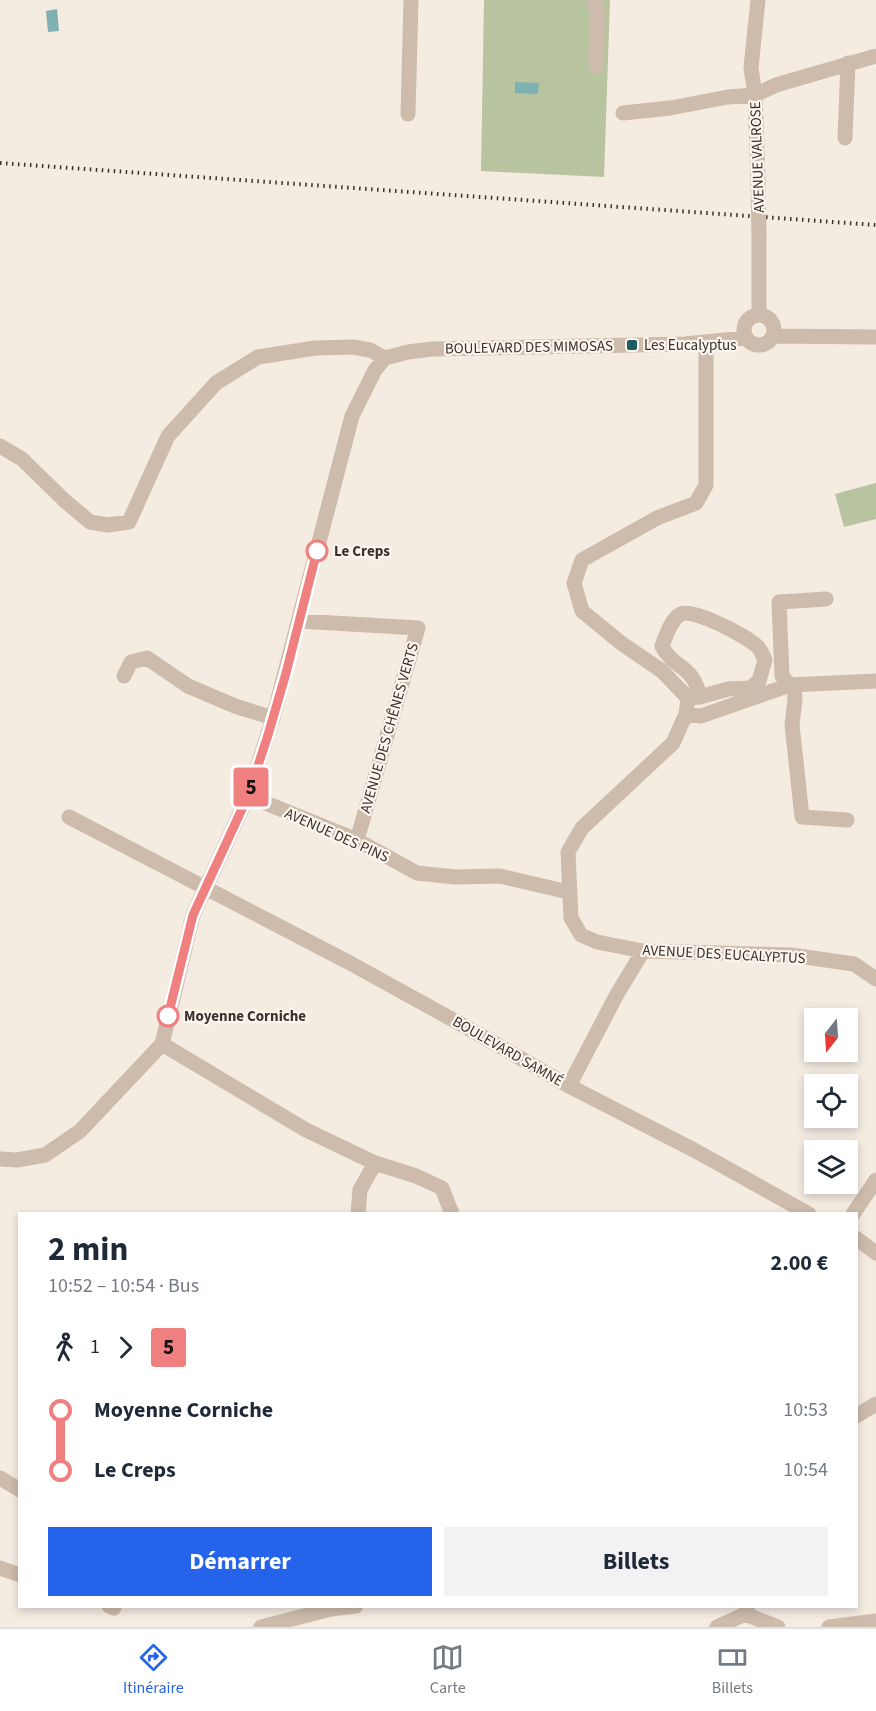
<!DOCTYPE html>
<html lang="fr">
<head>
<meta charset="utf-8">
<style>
	:root { --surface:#fff; --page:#f2f2f3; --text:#1f2937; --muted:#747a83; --line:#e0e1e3; --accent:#2563eb }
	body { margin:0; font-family:"Source Sans 3",sans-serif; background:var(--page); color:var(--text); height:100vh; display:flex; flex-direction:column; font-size:22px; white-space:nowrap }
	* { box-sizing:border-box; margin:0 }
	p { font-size:20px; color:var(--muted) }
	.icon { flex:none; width:33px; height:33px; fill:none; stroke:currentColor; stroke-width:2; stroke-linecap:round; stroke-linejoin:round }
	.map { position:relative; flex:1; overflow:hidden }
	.panel { position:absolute; left:18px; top:1212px; width:840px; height:396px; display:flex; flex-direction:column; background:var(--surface); border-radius:0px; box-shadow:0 3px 9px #0003 }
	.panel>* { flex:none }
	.badge { padding:0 12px; border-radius:4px; font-size:21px; line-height:39px }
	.needle { width:39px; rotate:197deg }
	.fabs { position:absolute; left:804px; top:1008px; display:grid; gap:12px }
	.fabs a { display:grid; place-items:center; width:54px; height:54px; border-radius:0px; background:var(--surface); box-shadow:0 3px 9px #0003; font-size:30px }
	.map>.badge { position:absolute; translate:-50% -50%; box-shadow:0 0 0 3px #fff }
	.legs { display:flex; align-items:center; gap:9px; height:66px; padding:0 30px; font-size:20px }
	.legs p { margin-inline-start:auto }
	.overview { display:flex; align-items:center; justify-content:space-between; height:102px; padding:0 30px }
	h1 { font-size:33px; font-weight:700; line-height:45px }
	.primary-button { display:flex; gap:12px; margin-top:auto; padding:12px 30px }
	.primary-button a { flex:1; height:69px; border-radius:0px; background:var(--accent); color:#fff; font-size:24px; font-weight:700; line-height:69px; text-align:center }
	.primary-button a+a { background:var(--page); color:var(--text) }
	ul { padding:0 30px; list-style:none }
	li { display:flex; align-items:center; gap:21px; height:60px; font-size:22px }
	li i { display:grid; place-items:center; width:9px; height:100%; margin:0 8px; background:currentColor }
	li i::after { content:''; width:15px; height:15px; margin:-8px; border:4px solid; border-radius:50%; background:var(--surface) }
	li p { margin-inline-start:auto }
	li:first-child i { background:linear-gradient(#0000 50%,currentColor 0) }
	li:last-child i { background:linear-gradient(currentColor 50%,#0000 0) }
	.tabs { display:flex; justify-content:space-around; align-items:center; height:84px; border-top:2px solid var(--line); background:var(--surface); font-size:16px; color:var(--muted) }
	.tabs a { display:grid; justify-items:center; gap:3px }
	.tabs .active { color:var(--accent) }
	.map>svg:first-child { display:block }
	.green { fill:#b8c4a0 }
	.water { fill:#7fb0b2 }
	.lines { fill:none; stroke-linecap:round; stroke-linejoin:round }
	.minor { stroke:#cdbbac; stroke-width:15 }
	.rail { stroke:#3b302b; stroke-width:4; stroke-dasharray:1.5 4.5; stroke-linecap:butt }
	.minor-bridge { stroke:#cdbbac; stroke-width:15 }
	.line-1-casing { stroke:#fff; stroke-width:14 }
	.line-1 { stroke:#f08080; stroke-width:9 }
	.poi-dot { fill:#1f5a5e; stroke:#fbf5ee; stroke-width:2 }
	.stop-1-dot { fill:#fff; stroke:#f08080; stroke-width:3 }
	.labels { text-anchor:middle; stroke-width:4.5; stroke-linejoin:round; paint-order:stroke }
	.street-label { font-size:15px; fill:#3b302b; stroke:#fbf5ee }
	.poi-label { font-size:15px; fill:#3b302b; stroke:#fbf5ee; text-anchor:start }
	.stop-label { font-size:15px; font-weight:bold; fill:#3b302b; stroke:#fbf5ee; text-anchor:start }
</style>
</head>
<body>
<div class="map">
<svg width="876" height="1627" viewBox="0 0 876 1627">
	<rect width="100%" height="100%" fill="#f4ebe1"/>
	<path class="green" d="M 484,0 L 610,0 L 604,177 L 481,171 Z
		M 876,483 L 876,519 L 844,527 L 835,494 Z"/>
	<path class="water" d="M 57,9 L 59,31 L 48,32 L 46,11 Z
		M 515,82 L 539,83 L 538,94 L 515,93 Z"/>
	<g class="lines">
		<path class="minor" d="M 593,0 L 598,13 L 596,66
			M 758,0 L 751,68 L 755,95 L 758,181
			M 623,113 L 670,108 L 728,97 L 755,95 L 776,85 L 876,56
			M 408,114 L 411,0
			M 845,138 L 848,63
			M 759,236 L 759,315
			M744 330a15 15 0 1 1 30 0a15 15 0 1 1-30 0Z
			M 773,336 L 876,337
			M 706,343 L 706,485 L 696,503 L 657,518 L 582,560 L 574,583 L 582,611 L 621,643 L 662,671 L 688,698 L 686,714 L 673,743 L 582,828 L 568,852 L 571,918 L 581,935 L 597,942 L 643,951 L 791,955 L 854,964 L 876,979
			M 385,358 L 408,352 L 432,349 L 685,344 L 745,338
			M 0,446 L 22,459 L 65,501 L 90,522 L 108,525 L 129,522 L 168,436 L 216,383 L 258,357 L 315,348 L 353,347 L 370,350 L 385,358
			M 299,621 L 418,628 L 357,840
			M 124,676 L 131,662 L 147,658 L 188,686 L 235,706 L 273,718
			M 790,685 L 782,676 L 779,602 L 826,599
			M 794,685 L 795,699 L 792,725 L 802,817 L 847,820
			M 688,698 L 700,697 L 728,689 L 750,688 L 759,681 L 765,660 C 763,656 761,650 758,647 C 748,637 694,608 681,614 C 671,619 666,636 662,646 C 673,669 693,664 700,697
			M 686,714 L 701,716 L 790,685 L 876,681
			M 248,796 L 357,840 L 417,873 L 455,877 L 500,876 L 568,892
			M 69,817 L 350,963 L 466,1027 L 569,1086 L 694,1150 L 809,1214
			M 162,1044 L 306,1130 L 375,1163 L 416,1176 L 442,1188 L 452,1214
			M 569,1086 L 616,996 L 643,951
			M 0,1159 L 17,1160 L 45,1155 L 80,1131 L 162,1044 L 193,915 L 248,796 L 273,718 L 352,416 L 375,370 L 385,358
			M 358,1214 L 360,1190 L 375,1163
			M 853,1214 L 876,1180
			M 856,1238 L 876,1253
			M 856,1416 L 876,1404
			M 0,1478 L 20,1490
			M 0,1568 L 20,1575
			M 109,1606 L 114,1608
			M 745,1614 L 778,1627
			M 261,1627 L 331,1609 L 356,1606
			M 717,1627 L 745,1614 L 748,1606
			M 829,1627 L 876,1621"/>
		<path class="rail" d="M 0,163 L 876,225"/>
		<path class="minor-bridge" d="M 758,181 L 759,236"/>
	</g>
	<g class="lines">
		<g class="line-1-casing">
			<path id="line-1" d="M 168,1016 L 193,915 L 248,796 L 268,735 L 286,673 L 317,551"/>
		</g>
		<use href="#line-1" class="line-1"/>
	</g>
	<rect class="poi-dot" x="626" y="339" width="12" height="12" rx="3"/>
	<g class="stop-1-dot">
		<circle cx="317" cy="551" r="10"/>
		<circle cx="168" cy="1016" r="10"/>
	</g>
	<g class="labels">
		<g class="street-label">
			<text transform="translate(757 157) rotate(-92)" y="5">AVENUE VALROSE</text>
			<text transform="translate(529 347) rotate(-1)" y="5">BOULEVARD DES MIMOSAS</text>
			<text transform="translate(389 728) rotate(-74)" y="5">AVENUE DES CHÊNES VERTS</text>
			<text transform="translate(337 835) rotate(24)" y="5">AVENUE DES PINS</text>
			<text transform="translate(724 954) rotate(3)" y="5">AVENUE DES EUCALYPTUS</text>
			<text transform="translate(508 1051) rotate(30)" y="5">BOULEVARD SAMNÉ</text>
		</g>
		<g class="poi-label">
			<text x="644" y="350">Les Eucalyptus</text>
		</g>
		<g class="stop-label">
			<text x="334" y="556">Le Creps</text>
			<text x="184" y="1021">Moyenne Corniche</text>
		</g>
	</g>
</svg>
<div class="fabs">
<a><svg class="needle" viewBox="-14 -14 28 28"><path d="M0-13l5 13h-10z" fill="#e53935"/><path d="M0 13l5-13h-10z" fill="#747a83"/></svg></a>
<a><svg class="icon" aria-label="locate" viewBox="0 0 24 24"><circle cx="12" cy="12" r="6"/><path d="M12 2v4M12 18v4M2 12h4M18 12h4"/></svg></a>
<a><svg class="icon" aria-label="layers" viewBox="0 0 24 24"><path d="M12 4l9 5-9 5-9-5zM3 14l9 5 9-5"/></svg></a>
</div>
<b class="badge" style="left:251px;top:787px;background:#f08080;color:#111">5</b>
<section class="panel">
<div class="overview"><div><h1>2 min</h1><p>10:52 – 10:54 · Bus</p></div><b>2.00 €</b></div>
<div class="legs"><svg class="icon" aria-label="walk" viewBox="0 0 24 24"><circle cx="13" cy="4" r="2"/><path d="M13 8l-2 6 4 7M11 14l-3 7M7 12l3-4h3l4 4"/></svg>1<svg class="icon" aria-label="forward" viewBox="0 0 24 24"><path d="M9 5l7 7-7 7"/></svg><b class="badge" style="background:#f08080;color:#111">5</b></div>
<ul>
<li><i style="color:#f08080"></i><b>Moyenne Corniche</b><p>10:53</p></li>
<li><i style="color:#f08080"></i><b>Le Creps</b><p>10:54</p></li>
</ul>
<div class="primary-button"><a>Démarrer</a><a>Billets</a></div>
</section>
</div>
<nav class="tabs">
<a class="active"><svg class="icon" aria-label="directions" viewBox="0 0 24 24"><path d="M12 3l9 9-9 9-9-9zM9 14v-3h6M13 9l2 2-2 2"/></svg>Itinéraire</a>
<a><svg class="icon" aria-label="map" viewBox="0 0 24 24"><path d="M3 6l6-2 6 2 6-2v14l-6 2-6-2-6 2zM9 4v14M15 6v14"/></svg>Carte</a>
<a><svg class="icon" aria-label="tickets" viewBox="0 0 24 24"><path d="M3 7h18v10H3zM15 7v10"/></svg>Billets</a>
</nav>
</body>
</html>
